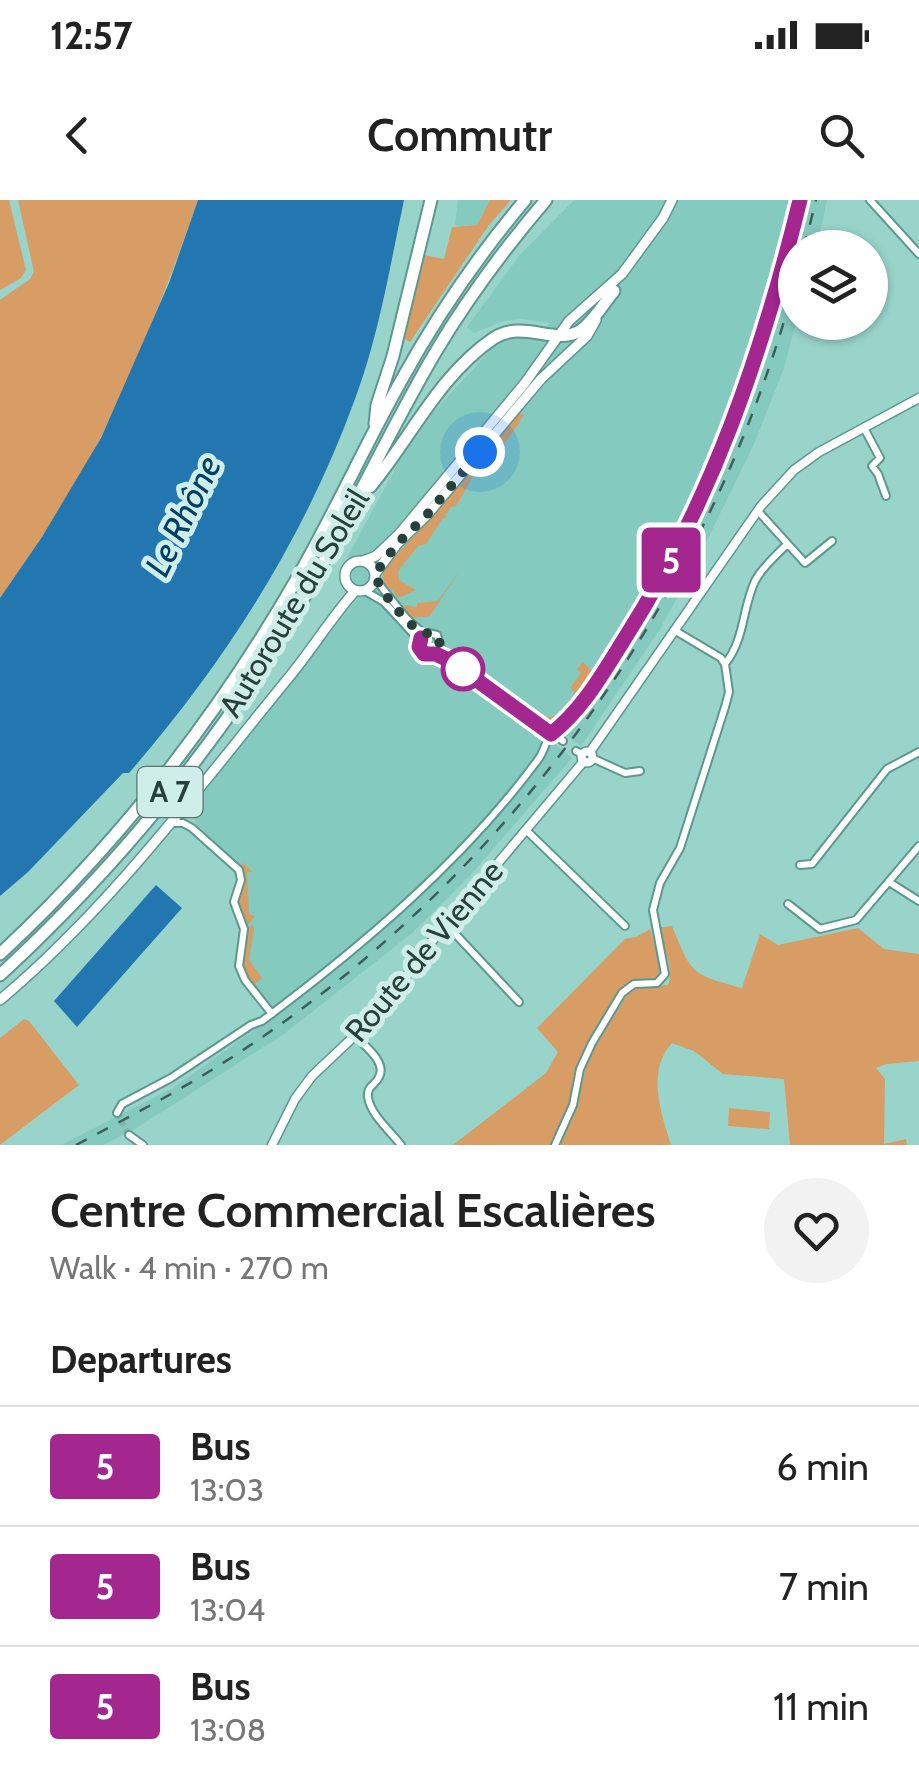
<!DOCTYPE html>
<html lang="en">
<head>
<meta charset="utf-8">
<style>
	:root { --surface:#fff; --page:#f2f2f2; --text:#222; --muted:#767676; --line:#e0e0e0 }
	body { margin:0; font-family:Cabin,sans-serif; background:var(--page); color:var(--text); height:100vh; display:flex; flex-direction:column; font-size:38px; white-space:nowrap }
	* { box-sizing:border-box; margin:0 }
	p { font-size:32px; color:var(--muted) }
	.icon { flex:none; width:55px; height:55px; fill:none; stroke:currentColor; stroke-width:2; stroke-linecap:round; stroke-linejoin:round }
	.map { position:relative; height:945px; overflow:hidden }
	.drawer { display:flex; flex-direction:column; background:var(--surface); flex:1 }
	.drawer>* { flex:none }
	.badge { padding:0 20px; border-radius:8px; font-size:35px; line-height:65px }
	.buttons { position:absolute; left:778px; top:30px; display:grid; gap:20px }
	.buttons a { display:grid; place-items:center; width:110px; height:110px; border-radius:50%; background:var(--surface); box-shadow:0 2px 8px #0004; font-size:50px }
	.you { position:absolute; width:50px; height:50px; margin:-25px; border:8px solid #fff; border-radius:50%; background:#1a73e8; box-shadow:0 0 0 15px #1a73e833 }
	.map>.badge { position:absolute; translate:-50% -50%; box-shadow:0 0 0 5px #fff }
	h2 { padding:0 50px; font-size:38px; line-height:90px }
	.round { display:grid; place-items:center; flex:none; width:105px; height:105px; border-radius:52px; background:var(--page) }
	.head { display:flex; align-items:center; justify-content:space-between; height:170px; padding:0 50px }
	h1 { font-size:48px; font-weight:600; line-height:75px }
	ul { padding:0; list-style:none }
	li { display:flex; align-items:center; gap:30px; height:120px; padding:0 50px; border-top:2px solid var(--line) }
	li div { flex:1 }
	li b { display:block; font-size:38px }
	li em { font-style:normal }
	li .badge { min-width:110px; font-weight:700; text-align:center }
	.status { display:flex; justify-content:space-between; align-items:center; height:70px; padding:0 50px; background:var(--surface); direction:ltr }
	.status svg { height:28px; fill:currentColor }
	header { display:flex; justify-content:space-between; align-items:center; height:130px; padding:0 50px; background:var(--surface); font-size:45px; font-weight:600 }
	.map>svg:first-child { display:block }
	.built { fill:#84cabf }
	.green { fill:#d79d64 }
	.water { fill:#2277b1 }
	.lines { fill:none; stroke-linecap:round; stroke-linejoin:round }
	.minor-tunnel { stroke:#81b6ae; stroke-width:6; stroke-dasharray:6 3; stroke-linecap:butt }
	.minor-casing { stroke:#5d988f; stroke-width:10 }
	.tertiary-casing { stroke:#5d988f; stroke-width:11 }
	.secondary-casing { stroke:#5d988f; stroke-width:12 }
	.motorway-casing { stroke:#5d988f; stroke-width:15 }
	.minor { stroke:#fff; stroke-width:6 }
	.tertiary { stroke:#fff; stroke-width:8 }
	.secondary { stroke:#fff; stroke-width:9 }
	.motorway { stroke:#fff; stroke-width:11 }
	.rail { stroke:#3e5e59; stroke-width:2.5; stroke-dasharray:12 12; stroke-linecap:butt }
	.line-casing { stroke:#fff; stroke-width:22 }
	.line { stroke:#a4268f; stroke-width:15 }
	.walk { stroke:#27403c; stroke-width:10; stroke-dasharray:0 18 }
	.stop-dot { fill:#fff; stroke:#a4268f; stroke-width:5 }
	.labels { text-anchor:middle; stroke-width:10; stroke-linejoin:round; paint-order:stroke }
	.shield { fill:#d0eee9; stroke:#5a7470; stroke-width:2.5 }
	.shield-label { font-size:30px; font-weight:bold; fill:#27403c }
	.street-label { font-size:32px; fill:#27403c; stroke:#d0eee9 }
	.water-label { font-size:35px; font-style:italic; fill:#004068; stroke:#d0eee9 }
</style>
</head>
<body>
<div class="status"><b>12:57</b><svg viewBox="0 0 49 12"><path d="M0 12V9h3v3zM5 12V6h3v6zM10 12V3h3v9zM15 12V0h3v12zM26 1h20v11H26zM47 4h2v5h-2z"/></svg></div>
<header><svg class="icon" aria-label="back" viewBox="0 0 24 24"><path d="M15 5l-7 7 7 7"/></svg>Commutr<svg class="icon" aria-label="search" viewBox="0 0 24 24"><circle cx="10" cy="10" r="6"/><path d="M15 15l6 6"/></svg></header>
<div class="map">
<svg width="919" height="945" viewBox="0 0 919 945">
	<rect width="100%" height="100%" fill="#98d4ca"/>
	<path class="built" d="M 458,0 L 490,0 L 477,25 L 455,26 Z
		M 574,0 L 827,0 L 817,47 L 795,48 L 796,123 L 784,168 L 754,244 L 693,369 L 660,429 L 581,546 L 565,535 L 555,544 L 572,558 L 467,679 L 411,734 L 284,834 L 135,929 L 103,945 L 61,945 L 173,888 L 279,812 L 244,775 L 241,763 L 247,725 L 238,700 L 244,684 L 244,674 L 240,666 L 196,624 L 192,605 L 357,399 L 348,356 L 400,260 L 433,213 L 492,148 L 508,139 L 533,137 L 550,123 L 522,119 L 504,121 L 474,133 L 467,127 L 519,56 Z"/>
	<path class="green" d="M 0,0 L 9,0 L 26,70 L 21,78 L 0,90 Z
		M 18,0 L 198,0 C 170,80 139,159 102,235 C 75,292 36,346 0,398 L 0,100 L 30,79 L 34,72 Z
		M 490,0 L 511,0 L 489,25 L 410,142 L 403,138 L 424,55 L 444,59 L 452,27 L 477,25 Z
		M 518,213 L 524,215 L 497,255 L 487,254 C 473,271 468,289 455,307 L 452,306 L 445,315 L 447,317 L 442,319 L 426,344 L 418,346 L 398,371 L 399,380 L 416,390 L 399,398 L 389,387 L 384,386 L 382,370 L 432,317 Z
		M 460,370 L 430,416 L 412,418 L 403,410 L 404,405 L 417,407 L 417,403 L 438,401 Z
		M 583,462 L 595,474 L 562,519 L 546,523 L 533,515 L 533,507 L 547,517 L 558,516 L 575,493 L 570,488 L 581,473 L 577,469 Z
		M 243,663 L 253,672 L 247,672 L 249,714 L 255,716 L 246,727 L 238,700 L 245,680 L 240,666 Z
		M 252,725 L 254,728 L 249,760 L 262,778 L 255,784 L 268,801 C 240,777 241,764 246,730 Z
		M 672,726 C 692,775 691,774 742,788 L 760,734 L 778,745 L 858,728 L 884,749 L 919,754 L 919,861 L 886,864 L 876,868 L 885,879 L 884,944 L 906,939 L 907,945 L 790,945 L 784,879 L 723,874 L 694,851 L 672,843 C 646,871 661,913 671,945 L 559,945 L 576,909 L 588,858 L 627,795 L 639,787 L 668,785 C 675,765 662,746 656,728 Z
		M 650,729 L 663,772 L 658,779 L 633,781 L 618,793 L 581,857 L 574,873 L 568,910 L 552,945 L 453,945 L 546,873 L 558,852 L 537,828 L 625,739 L 636,737 Z
		M 24,819 L 29,821 L 79,885 L 0,945 L 0,838 Z
		M 729,908 L 770,912 L 769,929 L 728,926 Z"/>
	<path class="water" d="M 198,0 L 404,0 C 390,66 379,135 355,199 C 304,339 226,461 129,573 L 123,573 L 28,672 L 0,696 L 0,398 L 42,337 L 101,238 L 169,83 Z
		M 156,685 L 182,708 L 77,827 L 54,801 Z"/>
	<g class="lines">
		<path class="minor-tunnel" d="M 117,913 L 129,935"/>
		<g class="minor-casing">
			<path id="minor" d="M 870,0 L 919,54
				M 864,228 L 880,258 L 872,266 L 878,274 L 886,296
				M 758,311 L 805,363 L 832,341
				M 375,379 L 407,419 L 425,435
				M 365,391 L 384,402 L 419,440
				M 725,464 C 745,439 742,409 755,381 C 763,366 776,356 787,344
				M 463,469 L 441,448 L 437,435 L 428,433 L 421,439 L 419,447 L 424,454 L 436,454 L 452,462 L 563,541
				M 576,551 L 582,554
				M 592,558 L 625,573 L 640,571
				M 171,623 L 183,623 L 192,628 L 239,670 L 241,680 L 234,702 L 244,729 L 239,766 L 245,780 L 272,814
				M 527,631 L 625,726
				M 800,665 L 812,664 L 887,569 L 919,552
				M 889,682 L 919,701
				M 788,704 L 820,729 L 856,720 L 919,646
				M 446,724 L 519,802
				M 355,836 C 364,845 387,862 379,877 C 375,886 367,885 368,897 C 370,914 391,932 401,945
				M 117,913 L 122,904 L 171,878 L 251,825 L 262,821 C 361,747 463,661 537,561 C 544,553 545,542 551,534 C 560,522 574,513 584,501 C 694,347 756,182 800,0
				M 129,935 L 143,945
				M 555,945 L 573,905 L 580,869 L 592,843 L 622,793 L 634,784 L 657,783 L 665,774 L 653,710 L 660,683 L 680,648 L 725,507 L 729,492 L 725,464 L 721,458 L 674,430"/>
		</g>
		<g class="tertiary-casing">
			<path id="tertiary" d="M581.5 557a5.5 5.5 0 1 1 11 0a5.5 5.5 0 1 1-11 0Z
				M 590,552 L 761,306 L 794,270 L 819,252 L 919,198
				M 272,945 L 295,899 L 312,876 L 383,809 L 428,746 L 584,561"/>
		</g>
		<g class="secondary-casing">
			<path id="secondary" d="M345 376a15 15 0 1 1 30 0a15 15 0 1 1-30 0Z
				M 363,361 L 376,356 L 400,333 L 525,183 L 569,121 L 622,74 L 663,18 L 672,0
				M 375,374 L 397,344 L 427,315 L 541,179 L 587,136 L 596,120
				M 0,800 C 111,707 199,587 290,476 C 313,448 331,418 355,391"/>
		</g>
		<g class="motorway-casing">
			<path id="motorway" d="M 375,224 L 377,205 L 393,156 L 431,0
				M 370,287 C 411,238 439,175 494,138 C 522,120 553,144 578,132 C 592,124 604,103 614,91
				M 0,754 C 118,644 219,515 299,375 C 335,312 365,245 401,181 C 436,117 478,56 525,0
				M 0,775 C 114,670 217,546 295,413 C 345,328 385,238 435,153 C 467,99 505,48 546,0"/>
		</g>
		<use href="#minor" class="minor"/>
		<use href="#tertiary" class="tertiary"/>
		<use href="#secondary" class="secondary"/>
		<use href="#motorway" class="motorway"/>
		<path class="rail" d="M 804,48 L 816,0
			M 76,945 C 123,920 170,896 215,868 C 499,691 708,405 795,83"/>
	</g>
	<g class="lines">
		<g class="line-casing">
			<path id="line" d="M 421,438 L 419,447 L 424,454 L 436,454 L 452,462 L 551,534 C 583,509 603,473 625,438 C 711,303 762,155 800,0"/>
		</g>
		<use href="#line" class="line"/>
		<path class="walk" d="M 463,469 L 441,448 L 437,435 C 435,435 422,432 421,432 C 407,424 378,389 375,374 L 397,344 L 426,316 L 480,252"/>
	</g>
	<circle class="stop-dot" cx="463" cy="469" r="20"/>
	<g class="labels">
		<rect class="shield" x="137.5" y="567" width="65" height="50" rx="8"/>
		<g class="shield-label">
			<text x="170" y="602">A 7</text>
		</g>
		<g class="street-label">
			<text transform="translate(294 403) rotate(-59)" y="11">Autoroute du Soleil</text>
			<text transform="translate(424 751) rotate(-50)" y="11">Route de Vienne</text>
		</g>
		<g class="water-label">
			<text transform="translate(183 316) rotate(-64)" y="12">Le Rhône</text>
		</g>
	</g>
</svg>
<div class="buttons">
<a><svg class="icon" aria-label="layers" viewBox="0 0 24 24"><path d="M12 4l9 5-9 5-9-5zM3 14l9 5 9-5"/></svg></a>
</div>
<div class="you" style="left:480px;top:252px"></div>
<b class="badge" style="left:671px;top:360px;background:#a4268f;color:#fff">5</b>
</div>
<section class="drawer">
<div class="head"><div><h1>Centre Commercial Escalières</h1><p>Walk · 4 min · 270 m</p></div><a class="round"><svg class="icon" aria-label="heart" viewBox="0 0 24 24"><path d="M12 20l-8-8c-3-5 5-10 8-4 3-6 11-1 8 4z"/></svg></a></div>
<h2>Departures</h2>
<ul>
<li><span class="badge" style="background:#a4268f;color:#fff">5</span><div><b>Bus</b><p>13:03</p></div><em>6 min</em></li>
<li><span class="badge" style="background:#a4268f;color:#fff">5</span><div><b>Bus</b><p>13:04</p></div><em>7 min</em></li>
<li><span class="badge" style="background:#a4268f;color:#fff">5</span><div><b>Bus</b><p>13:08</p></div><em>11 min</em></li>
</ul>
</section>
</body>
</html>
